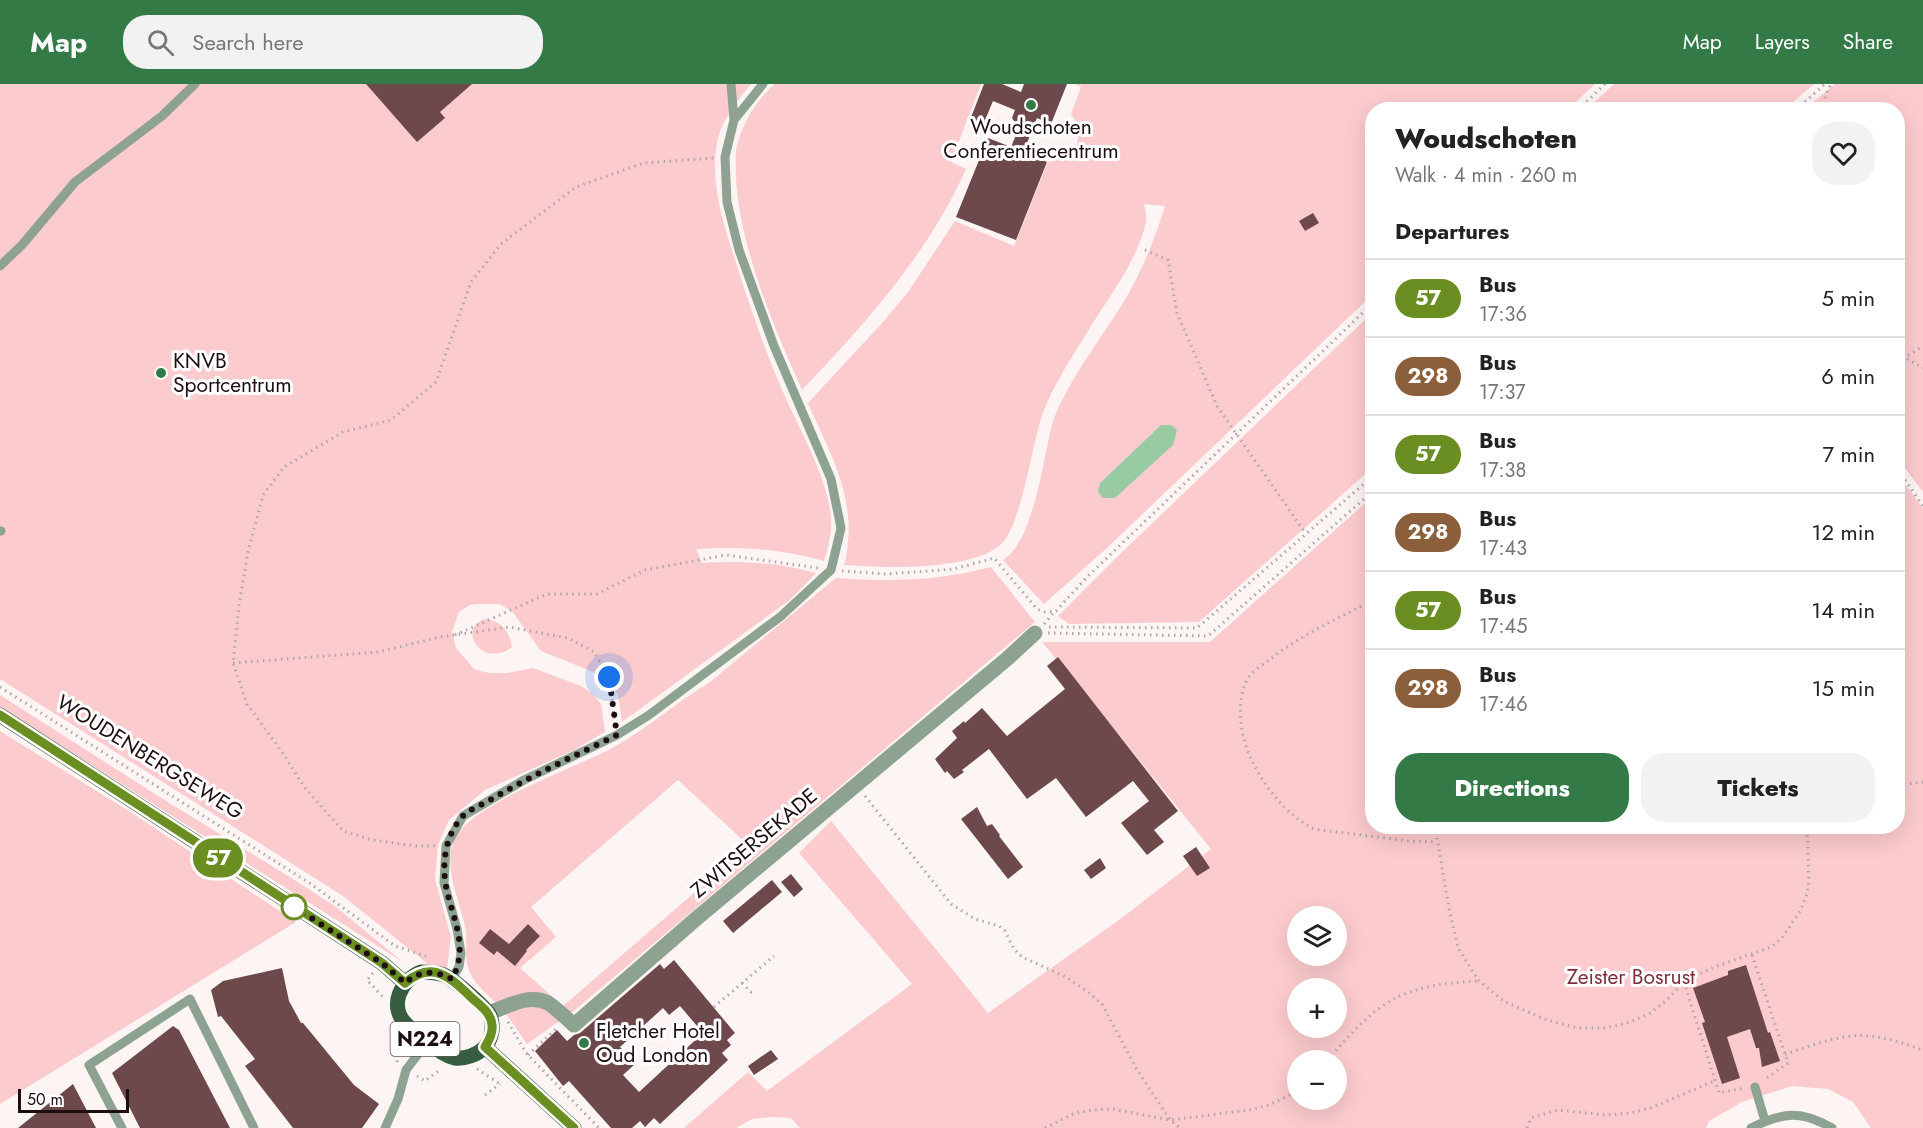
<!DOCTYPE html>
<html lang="en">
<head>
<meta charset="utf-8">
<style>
	:root { --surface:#fff; --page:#f2f2f2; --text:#222; --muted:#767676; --line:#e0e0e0; --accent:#337a47 }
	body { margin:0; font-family:Jost,sans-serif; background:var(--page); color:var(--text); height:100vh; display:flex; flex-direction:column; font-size:22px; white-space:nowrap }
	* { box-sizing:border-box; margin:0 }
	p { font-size:20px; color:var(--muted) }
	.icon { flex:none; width:33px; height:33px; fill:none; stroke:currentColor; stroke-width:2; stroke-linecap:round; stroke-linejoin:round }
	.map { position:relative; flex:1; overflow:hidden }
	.details { position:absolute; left:1365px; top:18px; width:540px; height:732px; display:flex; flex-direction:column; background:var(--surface); border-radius:24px; box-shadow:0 6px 24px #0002 }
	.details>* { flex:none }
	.badge { padding:0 12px; border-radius:20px; font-size:21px; line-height:39px }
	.controls { position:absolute; left:1287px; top:822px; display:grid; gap:12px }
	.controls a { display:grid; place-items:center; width:60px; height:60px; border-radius:50%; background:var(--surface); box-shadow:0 6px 24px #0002; font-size:30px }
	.scale { position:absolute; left:18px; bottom:15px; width:111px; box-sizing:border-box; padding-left:6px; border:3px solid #1d0e10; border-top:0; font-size:16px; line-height:21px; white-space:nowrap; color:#1d0e10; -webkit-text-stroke:4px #fff; paint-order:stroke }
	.you { position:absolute; width:30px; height:30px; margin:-15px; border:4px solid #fff; border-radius:50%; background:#1a73e8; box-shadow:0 0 0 9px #1a73e833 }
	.map>.badge { position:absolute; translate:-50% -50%; box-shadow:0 0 0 3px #fff }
	h2 { padding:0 30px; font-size:22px; line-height:54px }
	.round { display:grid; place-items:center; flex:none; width:63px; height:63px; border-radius:24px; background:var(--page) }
	.head { display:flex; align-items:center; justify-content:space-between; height:102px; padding:0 30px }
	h1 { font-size:28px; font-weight:800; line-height:45px }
	.button { display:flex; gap:12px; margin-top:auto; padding:12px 30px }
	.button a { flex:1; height:69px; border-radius:24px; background:var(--accent); color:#fff; font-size:24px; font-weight:800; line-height:69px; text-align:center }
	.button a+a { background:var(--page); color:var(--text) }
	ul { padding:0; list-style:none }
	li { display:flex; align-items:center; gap:18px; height:78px; padding:0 30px; border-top:2px solid var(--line) }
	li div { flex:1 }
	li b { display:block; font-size:22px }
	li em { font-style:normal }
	li .badge { min-width:66px; font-weight:700; text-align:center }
	header { display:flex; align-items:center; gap:36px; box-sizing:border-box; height:84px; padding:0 30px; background:var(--accent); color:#fff }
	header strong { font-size:28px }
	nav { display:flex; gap:33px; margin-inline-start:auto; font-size:21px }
	.search { width:420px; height:54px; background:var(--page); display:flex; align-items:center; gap:15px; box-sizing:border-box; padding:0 21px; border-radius:24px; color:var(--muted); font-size:22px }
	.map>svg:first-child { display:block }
	.green { fill:#fccbce; fill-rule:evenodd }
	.water { fill:#98cba2 }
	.building { fill:#6d494c; fill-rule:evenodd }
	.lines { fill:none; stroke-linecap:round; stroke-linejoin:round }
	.path { stroke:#b0a5a6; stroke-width:3; stroke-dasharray:1.5 4.5; stroke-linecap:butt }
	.lane { stroke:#8da291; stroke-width:9 }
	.street { stroke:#8da291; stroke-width:15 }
	.primary { stroke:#365d3f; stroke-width:15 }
	.line-casing { stroke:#fff; stroke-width:14 }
	.line { stroke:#6b8e23; stroke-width:9 }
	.walk { stroke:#1d0e10; stroke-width:6; stroke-dasharray:0 10.8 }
	.poi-dot { fill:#337a47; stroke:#fff; stroke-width:2 }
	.stop-dot { fill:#fff; stroke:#6b8e23; stroke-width:3 }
	.labels { text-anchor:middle; stroke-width:6; stroke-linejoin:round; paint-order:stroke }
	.shield { fill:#fff; stroke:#615658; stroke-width:1.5 }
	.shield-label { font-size:20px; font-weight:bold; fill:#1d0e10 }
	.poi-label { font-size:21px; fill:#1d0e10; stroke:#fff; text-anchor:start }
	.street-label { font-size:21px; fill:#1d0e10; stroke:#fff }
	.park-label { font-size:21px; fill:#7c2e3a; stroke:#fff }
</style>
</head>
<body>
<header>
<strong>Map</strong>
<div class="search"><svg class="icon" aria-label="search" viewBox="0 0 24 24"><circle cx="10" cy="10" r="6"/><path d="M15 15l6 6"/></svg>Search here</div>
<nav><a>Map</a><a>Layers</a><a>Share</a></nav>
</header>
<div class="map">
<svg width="1923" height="1044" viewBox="0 0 1923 1044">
	<rect width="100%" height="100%" fill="#fdf4f4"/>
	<path class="green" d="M 0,0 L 751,0 C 737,17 721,37 717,59 C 709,103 726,147 739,188 C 753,232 768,275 787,317 C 802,350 830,400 831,436 C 832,451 828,463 824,477 C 782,465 740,462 696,465 L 702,479 C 741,476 779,479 816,489 L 791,515 L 622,638 L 618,611 L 612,603 L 604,594 L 591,587 L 541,567 L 512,527 L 499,520 L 477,520 L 470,521 L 459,528 L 452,548 L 456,564 L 474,585 L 489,589 L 507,589 L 533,584 L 581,602 L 591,608 L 601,620 L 605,648 L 574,666 L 485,706 L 449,736 L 438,761 L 435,795 L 451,853 L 447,885 L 434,885 L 343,812 L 0,595 Z
		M 775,0 L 981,0 L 951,78 L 966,85 C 928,170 866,239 802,306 C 774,244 739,161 736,93 C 736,84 735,74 736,66 C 741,41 756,16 775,0 Z
		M 1075,0 L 1595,0 L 1568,25 L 1372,26 L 1372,211 L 1108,463 L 1044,520 L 1003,476 C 1034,457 1043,375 1052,341 C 1064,301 1104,251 1126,214 C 1143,185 1155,154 1165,122 L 1144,120 C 1145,125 1147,132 1146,138 C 1138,173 1115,205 1096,234 C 1079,262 1059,291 1046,321 C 1032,351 1023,444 999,462 C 968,487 883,484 844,481 C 847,474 847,466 848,458 C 853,407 828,365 808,319 L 884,237 L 908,208 L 955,137 L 1014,162 L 1048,78 C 1053,76 1062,76 1067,73 C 1081,64 1081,41 1071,30 L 1081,3 ZM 1161,341 L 1171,341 L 1173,361 L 1165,367 L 1100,399 Z
		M 1614,0 L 1814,0 L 1785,25 L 1587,25 Z
		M 1835,0 L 1923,0 L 1923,408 L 1898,375 L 1898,26 L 1805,25 Z
		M 1372,229 L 1372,384 L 1199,538 L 1069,540 L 1058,532 L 1117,473 Z
		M 1898,391 L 1923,424 L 1923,1044 L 1871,1044 L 1853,1018 L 1828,1005 L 1792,1002 L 1742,1018 L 1709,1037 L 1706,1044 L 800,1044 L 791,1034 L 772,1033 L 752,1035 L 736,1044 L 684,1044 L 748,988 L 767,1007 L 912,900 L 799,769 L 831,737 L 988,929 L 1119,836 L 1211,765 L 1124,657 L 1042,558 L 1210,558 L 1372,413 L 1372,742 L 1898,742 ZM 1298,832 L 1336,832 L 1336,872 L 1298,872 ZM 1298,904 L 1336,904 L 1336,944 L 1298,944 ZM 1298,976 L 1336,976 L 1336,1016 L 1298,1016 Z
		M 991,483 L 1035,538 L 575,926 L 527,960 C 519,949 512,937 503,926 C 493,914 476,903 470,889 C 464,874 467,863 466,848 C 462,819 441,784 455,755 C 474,717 577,684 616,662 C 649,643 677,618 710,598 L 836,494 C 889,498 939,497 991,483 ZM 678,696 L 747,760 L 745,765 L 563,922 L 520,884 L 556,853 L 531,823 Z
		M 485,535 C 502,537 509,547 512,563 C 482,586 456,544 485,535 Z
		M 0,611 L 163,715 L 301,800 L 336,823 L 403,878 L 0,623 Z
		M 0,647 L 132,729 L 296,838 L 0,1020 Z"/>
	<path class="water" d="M 1161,341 L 1171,341 L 1177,346 L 1173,361 L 1115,414 L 1103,414 L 1098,408 L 1100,399 Z"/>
	<path class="building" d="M 366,0 L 472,0 L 440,28 L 445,34 L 417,58 Z
		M 984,0 L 1002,0 L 1021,8 L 1024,0 L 1067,0 L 1051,40 L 1037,34 L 1023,69 L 1047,78 L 1016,156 L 956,133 L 988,54 L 1011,63 L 1019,44 L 1012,34 L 1015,26 L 993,17 L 983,41 L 970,36 Z
		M 1313,129 L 1319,139 L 1305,147 L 1299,137 Z
		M 1058,573 L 1178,727 L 1154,746 L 1164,758 L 1147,771 L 1121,739 L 1149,717 L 1133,697 L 1086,733 L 1056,694 L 1027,715 L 989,665 L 962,686 L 964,688 L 954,695 L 947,687 L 945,689 L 935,675 L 957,654 L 952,647 L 964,637 L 965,639 L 982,624 L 1007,652 L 1065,605 L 1047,582 Z
		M 977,723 L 987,742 L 992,740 L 1000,751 L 999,752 L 1023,783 L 1008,795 L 961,735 Z
		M 1196,763 L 1210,784 L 1197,792 L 1183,772 Z
		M 1100,774 L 1106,784 L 1091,795 L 1084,786 Z
		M 791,790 L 803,805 L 794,813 L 781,798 Z
		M 772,796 L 782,808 L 733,849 L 723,837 Z
		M 528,840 L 540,852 L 526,866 L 527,867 L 515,882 L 497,867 L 494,871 L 479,859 L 490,845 L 509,860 Z
		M 674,876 L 735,949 L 727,956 L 731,961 L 722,969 L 728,976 L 660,1040 L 654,1034 L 645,1043 L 640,1037 L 632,1044 L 611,1044 L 569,997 L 563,1002 L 535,967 L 557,946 L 567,957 L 574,951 L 580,949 L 660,880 L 664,885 ZM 680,922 L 703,949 L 639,1008 L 623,991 L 635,980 L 620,963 L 663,924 L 669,931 Z
		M 1746,881 L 1768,949 L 1770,948 L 1780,977 L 1762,983 L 1759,964 L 1756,964 L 1750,945 L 1727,953 L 1740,994 L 1722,1000 L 1702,939 L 1705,938 L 1693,904 L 1728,891 L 1728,887 Z
		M 282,884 L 289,917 L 301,939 L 303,939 L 354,1001 L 379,1020 L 362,1044 L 293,1044 L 245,982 L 255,975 L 221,932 L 218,933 L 211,906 L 223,897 Z
		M 173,942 L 179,946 L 230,1044 L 140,1044 L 112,989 Z
		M 771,966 L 778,975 L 754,991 L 748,982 Z
		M 73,1000 L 96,1044 L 18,1044 Z"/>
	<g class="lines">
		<path class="path" d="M 1578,26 L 1605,0
			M 1796,26 L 1825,0
			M 1826,26 L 1825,12 L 1831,0
			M 1145,166 L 1168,176 L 1177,229 L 1217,322 L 1306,450
			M 1898,267 L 1904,273 L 1923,284
			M 1898,278 L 1923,262
			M 1898,386 L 1923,422
			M 842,487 L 887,490 L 954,485 L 994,474 L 1037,525 L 1045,528 L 1056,527 L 1087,493 L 1372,220
			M 1372,517 C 1336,535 1301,551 1269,576 C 1262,581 1253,587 1248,594 C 1234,619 1241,655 1253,679 C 1267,706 1287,731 1314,745 L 1409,757 L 1437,758
			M 1044,540 L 1055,527
			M 1049,543 L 1197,544 L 1372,393
			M 1048,549 L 1208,552 L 1372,408
			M 455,551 L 547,510 L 597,510 L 645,486 L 726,471 L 818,484
			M 233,579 L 378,568 L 440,553 L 509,543 L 568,554 L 594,568 L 609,593 L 615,640
			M 0,603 L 311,800 L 395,862 L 426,872
			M 1898,701 L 1923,698
			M 865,712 L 951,820 L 975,835 L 999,842 L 1005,847 L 1014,865 L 1022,873 L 1066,893 L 1088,908 L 1102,920 L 1136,984 L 1170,1036 L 1180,1044
			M 1435,742 L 1449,824 L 1458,864 L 1479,897 L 1505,918 L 1547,936 L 1578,944 L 1603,944 L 1624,940 L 1649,930 L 1667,916 L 1681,901 L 1692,893 L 1717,882 L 1771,863 L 1782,854 L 1800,827 L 1807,810 L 1809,796 L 1807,742
			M 435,762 L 416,762 L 372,756 L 343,747 L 305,704 L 280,665 L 247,620 L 233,579 L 239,521 L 248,468 L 263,411 L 284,383 L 343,348 L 391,336 L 436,298 L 471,198 L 501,160 L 576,103 L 644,79 L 714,74
			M 1752,871 L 1788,979 L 1764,996
			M 373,889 L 367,896 L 383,913
			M 1684,898 L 1719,1009 L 1745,1004
			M 742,899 L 751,908 L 754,907
			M 714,923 L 774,872
			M 508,938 L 526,969 L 599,1044
			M 1785,970 C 1814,961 1847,947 1877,953 C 1893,955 1908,961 1923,966
			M 528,971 L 557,944
			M 1328,976 C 1378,917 1399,901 1479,897
			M 397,978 L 400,961 L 398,953
			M 477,985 L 500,1000 L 501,998
			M 417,992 L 425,997 L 441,985
			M 485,1011 L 500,1000
			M 1045,1044 L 1075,1029 L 1093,1026 L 1113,1025 L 1170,1036 L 1250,1026 L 1269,1021 L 1298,1007
			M 1527,1044 L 1531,1034 L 1558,1026 L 1606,1031 L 1631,1029 L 1651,1024 L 1714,997"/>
		<path class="lane" d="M 731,0 L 734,36
			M 0,182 L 22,161 L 75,98 L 162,32 L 195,0
			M 0,447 L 1,447
			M 452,895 L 459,883 L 461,869 L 457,845 L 444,799 L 446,762 L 463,732 L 524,696 L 617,651 L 649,631 L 780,533 L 831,486 L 841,444 L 831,395 L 774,262 L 739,166 L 727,118 L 725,73 L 734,36 L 763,0
			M 1755,1003 L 1765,1037
			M 122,1044 L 89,981 L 190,915 L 254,1044
			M 385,1044 L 398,1015 L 406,986 L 428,957
			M 1751,1044 C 1783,1028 1801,1026 1832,1044"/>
		<path class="street" d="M 489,929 C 506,923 529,909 548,919 C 557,925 566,934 574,941 L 697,834 L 1008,574 L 1035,549"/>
		<path class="primary" d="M 0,631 L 382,879 L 405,899
			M 421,888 C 429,888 436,888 444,891 C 452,894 484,922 489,930 C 495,940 492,956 484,964 C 477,971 465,975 455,974 C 444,972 435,963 427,957 C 420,952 412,946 406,940 C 388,922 401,896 421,888 Z
			M 485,963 L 574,1044"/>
	</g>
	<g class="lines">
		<g class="line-casing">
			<path id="line" d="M 0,631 L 382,879 L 405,899 C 433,875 451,894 473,915 C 481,922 491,929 492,941 C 493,949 489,956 485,963 L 574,1044"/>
		</g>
		<use href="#line" class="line"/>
		<path class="walk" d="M 294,823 L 382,879 L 405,899 C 420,886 434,886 452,895 C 467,868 457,844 449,815 C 441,788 442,756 462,733 C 468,726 481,721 490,716 C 531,692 574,672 617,651 L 609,593"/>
	</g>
	<g class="poi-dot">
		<circle cx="1031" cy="21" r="6"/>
		<circle cx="161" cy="289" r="6"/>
		<circle cx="584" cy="959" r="6"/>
	</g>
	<circle class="stop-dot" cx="294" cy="823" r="12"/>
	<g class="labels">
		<rect class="shield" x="390.5" y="938" width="69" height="34" rx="4.5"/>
		<g class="shield-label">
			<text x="425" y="962">N224</text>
		</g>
		<g class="poi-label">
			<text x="1031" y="50" text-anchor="middle">Woudschoten<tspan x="1031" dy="24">Conferentiecentrum</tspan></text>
			<text x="173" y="284">KNVB<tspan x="173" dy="24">Sportcentrum</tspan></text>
			<text x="596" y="954">Fletcher Hotel<tspan x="596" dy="24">Oud London</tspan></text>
		</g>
		<g class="street-label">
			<text transform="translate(150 673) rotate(32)" y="7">WOUDENBERGSEWEG</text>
			<text transform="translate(754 759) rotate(-40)" y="7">ZWITSERSEKADE</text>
		</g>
		<g class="park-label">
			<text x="1631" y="900">Zeister Bosrust</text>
		</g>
	</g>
</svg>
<div class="controls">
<a><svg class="icon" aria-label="layers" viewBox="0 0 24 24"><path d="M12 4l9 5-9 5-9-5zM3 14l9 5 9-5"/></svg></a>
<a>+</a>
<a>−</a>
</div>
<div class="scale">50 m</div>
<div class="you" style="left:609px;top:593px"></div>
<b class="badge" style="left:218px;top:774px;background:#6b8e23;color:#fff">57</b>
<section class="details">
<div class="head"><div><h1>Woudschoten</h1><p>Walk · 4 min · 260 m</p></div><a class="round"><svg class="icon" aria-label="heart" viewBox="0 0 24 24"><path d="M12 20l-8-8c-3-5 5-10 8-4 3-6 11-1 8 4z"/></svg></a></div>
<h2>Departures</h2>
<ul>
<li><span class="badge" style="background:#6b8e23;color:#fff">57</span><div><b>Bus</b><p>17:36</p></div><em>5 min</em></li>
<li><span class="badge" style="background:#8b5e3c;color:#fff">298</span><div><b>Bus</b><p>17:37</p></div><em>6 min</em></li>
<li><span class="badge" style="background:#6b8e23;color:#fff">57</span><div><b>Bus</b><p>17:38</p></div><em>7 min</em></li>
<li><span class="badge" style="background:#8b5e3c;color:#fff">298</span><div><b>Bus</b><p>17:43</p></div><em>12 min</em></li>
<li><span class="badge" style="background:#6b8e23;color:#fff">57</span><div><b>Bus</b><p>17:45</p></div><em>14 min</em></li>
<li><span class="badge" style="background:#8b5e3c;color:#fff">298</span><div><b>Bus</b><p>17:46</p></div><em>15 min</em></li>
</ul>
<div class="button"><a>Directions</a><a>Tickets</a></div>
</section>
</div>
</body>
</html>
